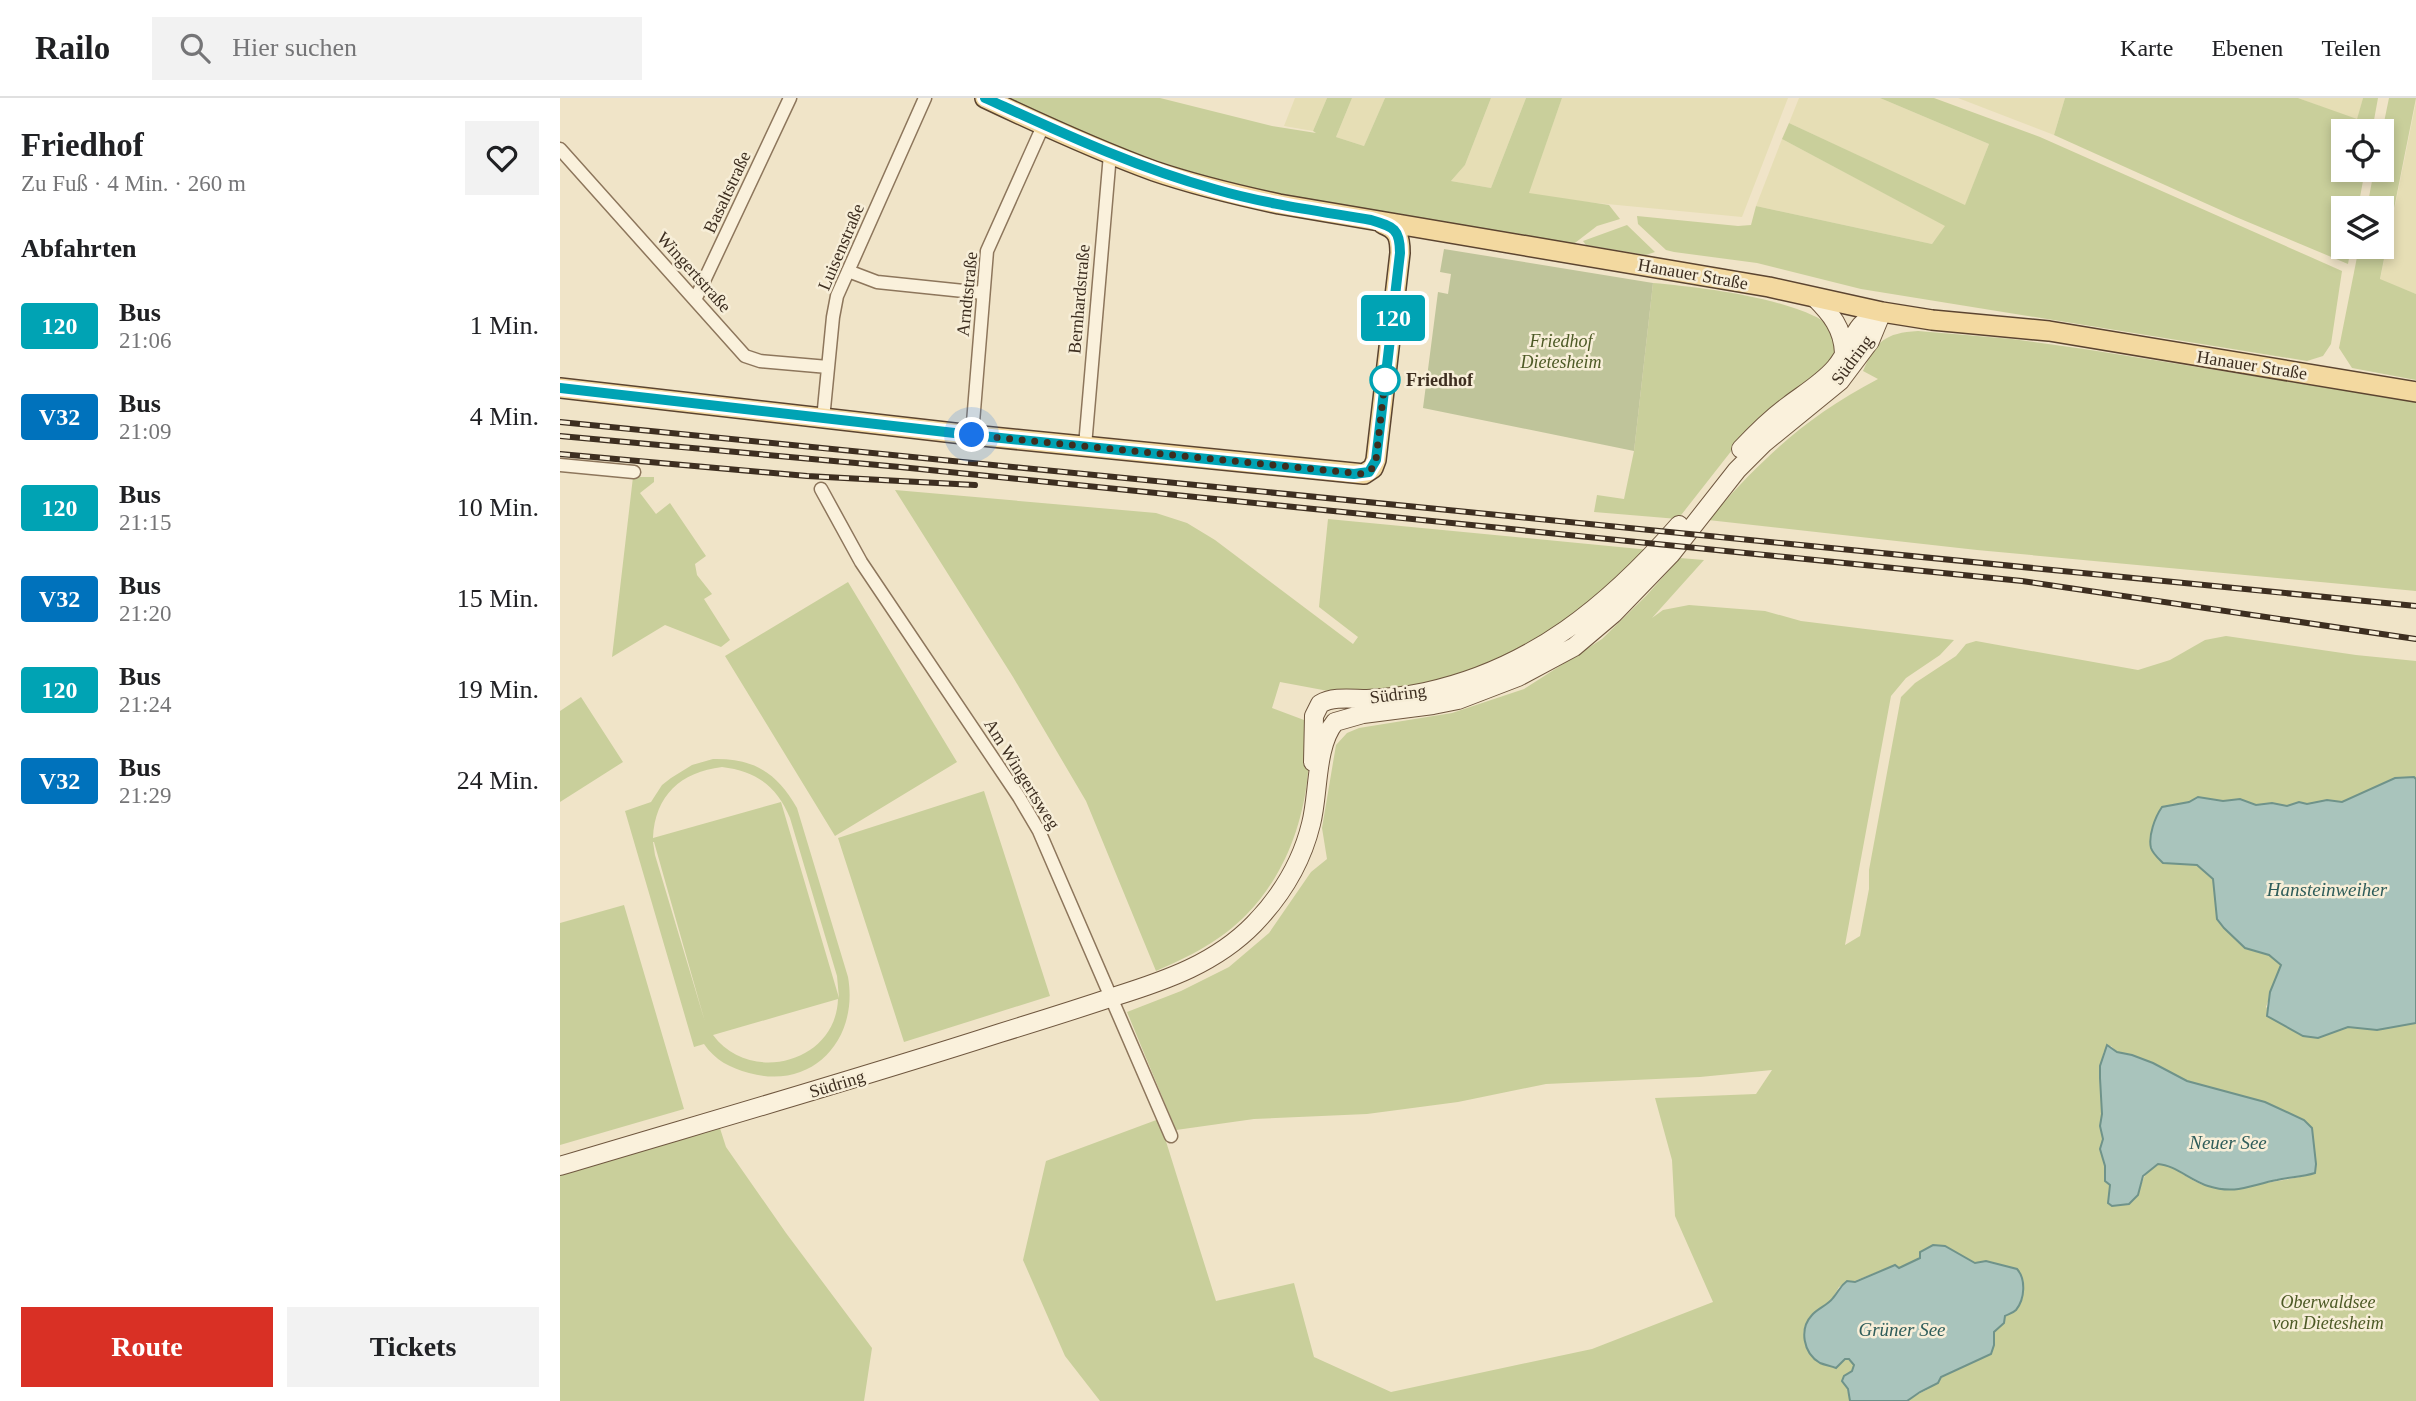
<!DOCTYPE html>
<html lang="de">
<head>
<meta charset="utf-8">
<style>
	:root { --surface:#fff; --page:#f2f2f2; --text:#202124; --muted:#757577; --line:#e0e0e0; --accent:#d93025 }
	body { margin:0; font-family:"Times New Roman",serif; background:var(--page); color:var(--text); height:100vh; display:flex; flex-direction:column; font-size:26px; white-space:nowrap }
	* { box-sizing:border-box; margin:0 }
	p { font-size:23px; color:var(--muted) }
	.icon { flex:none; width:38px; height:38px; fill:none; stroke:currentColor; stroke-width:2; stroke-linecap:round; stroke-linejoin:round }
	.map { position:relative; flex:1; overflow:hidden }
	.side { display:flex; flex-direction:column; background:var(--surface); width:560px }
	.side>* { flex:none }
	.badge { padding:0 14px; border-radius:5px; font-size:24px; line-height:46px }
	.tools { position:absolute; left:1771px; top:21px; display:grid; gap:14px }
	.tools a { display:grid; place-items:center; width:63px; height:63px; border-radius:0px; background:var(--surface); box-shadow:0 4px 10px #0003; font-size:35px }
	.you { position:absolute; width:35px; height:35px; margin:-18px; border:5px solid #fff; border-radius:50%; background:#1a73e8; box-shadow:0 0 0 10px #1a73e833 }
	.map>.badge { position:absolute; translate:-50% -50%; box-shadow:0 0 0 4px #fff }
	h2 { padding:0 21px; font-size:26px; line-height:63px }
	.round { display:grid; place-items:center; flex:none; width:74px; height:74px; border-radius:0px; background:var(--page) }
	.head { display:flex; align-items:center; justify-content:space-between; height:119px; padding:0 21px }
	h1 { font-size:33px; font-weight:600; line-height:52px }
	.primary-button { display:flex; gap:14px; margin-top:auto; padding:14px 21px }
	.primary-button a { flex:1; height:80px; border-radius:0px; background:var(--accent); color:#fff; font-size:28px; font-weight:600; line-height:80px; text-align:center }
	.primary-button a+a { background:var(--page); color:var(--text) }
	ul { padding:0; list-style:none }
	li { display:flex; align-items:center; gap:21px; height:91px; padding:0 21px }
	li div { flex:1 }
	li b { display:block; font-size:26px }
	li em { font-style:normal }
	li .badge { min-width:77px; font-weight:700; text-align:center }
	header { display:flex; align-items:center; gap:42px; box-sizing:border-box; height:98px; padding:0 35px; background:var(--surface); border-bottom:2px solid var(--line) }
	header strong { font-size:33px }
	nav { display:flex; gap:38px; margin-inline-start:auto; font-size:24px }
	.search { width:490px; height:63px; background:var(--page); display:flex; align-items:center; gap:18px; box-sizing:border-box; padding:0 24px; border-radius:0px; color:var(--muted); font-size:26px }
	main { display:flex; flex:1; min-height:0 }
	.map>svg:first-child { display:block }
	.farmland { fill:#e6deb5 }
	.green { fill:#c9cf9b; fill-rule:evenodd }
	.cemetery { fill:#bfc49a }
	.water { fill:#a9c4bc; stroke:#6f938a; stroke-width:2 }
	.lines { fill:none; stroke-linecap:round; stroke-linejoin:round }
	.street-casing { stroke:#8d765c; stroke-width:15 }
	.secondary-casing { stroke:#6f573f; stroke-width:20 }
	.primary-casing { stroke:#5b4430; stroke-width:22 }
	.street { stroke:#faf1dc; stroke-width:12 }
	.secondary { stroke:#faf1dc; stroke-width:18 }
	.primary { stroke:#f3d9a0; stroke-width:19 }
	.rail-casing { stroke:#3d2e20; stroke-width:6 }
	.rail { stroke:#f7eed8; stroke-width:3.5; stroke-dasharray:10; stroke-linecap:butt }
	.line-casing { stroke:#fff; stroke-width:16 }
	.line { stroke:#00a3b4; stroke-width:10 }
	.walk { stroke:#3d2e20; stroke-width:7; stroke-dasharray:0 12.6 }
	.stop-dot { fill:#fff; stroke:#00a3b4; stroke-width:3.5 }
	.labels { text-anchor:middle; stroke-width:5; stroke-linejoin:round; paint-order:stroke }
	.street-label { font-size:18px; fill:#3d2e20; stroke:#f7eed8 }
	.park-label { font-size:18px; font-style:italic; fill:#4d5a26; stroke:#f7eed8 }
	.stop-label { font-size:18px; font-weight:bold; fill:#3d2e20; stroke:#f7eed8; text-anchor:start }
	.water-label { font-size:19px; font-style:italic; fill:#2f5d5a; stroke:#f7eed8 }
</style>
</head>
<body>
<header>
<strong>Railo</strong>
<div class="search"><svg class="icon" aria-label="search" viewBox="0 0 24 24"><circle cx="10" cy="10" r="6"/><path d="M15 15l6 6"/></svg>Hier suchen</div>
<nav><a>Karte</a><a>Ebenen</a><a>Teilen</a></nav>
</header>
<main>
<section class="side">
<div class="head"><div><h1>Friedhof</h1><p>Zu Fuß · 4 Min. · 260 m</p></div><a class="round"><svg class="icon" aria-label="heart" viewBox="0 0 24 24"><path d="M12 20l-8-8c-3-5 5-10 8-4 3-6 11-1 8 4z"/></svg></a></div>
<h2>Abfahrten</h2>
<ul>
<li><span class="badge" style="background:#00a3b4;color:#fff">120</span><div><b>Bus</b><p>21:06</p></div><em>1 Min.</em></li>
<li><span class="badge" style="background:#0072bc;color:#fff">V32</span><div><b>Bus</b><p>21:09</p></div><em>4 Min.</em></li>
<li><span class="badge" style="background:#00a3b4;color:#fff">120</span><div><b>Bus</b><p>21:15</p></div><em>10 Min.</em></li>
<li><span class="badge" style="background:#0072bc;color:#fff">V32</span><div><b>Bus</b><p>21:20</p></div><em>15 Min.</em></li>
<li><span class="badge" style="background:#00a3b4;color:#fff">120</span><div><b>Bus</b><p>21:24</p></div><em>19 Min.</em></li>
<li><span class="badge" style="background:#0072bc;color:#fff">V32</span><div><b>Bus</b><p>21:29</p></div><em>24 Min.</em></li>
</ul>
<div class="primary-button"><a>Route</a><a>Tickets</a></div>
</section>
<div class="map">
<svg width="1856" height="1303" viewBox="0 0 1856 1303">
	<rect width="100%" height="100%" fill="#f0e4c8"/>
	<path class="farmland" d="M 735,0 L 767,0 L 753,33 L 724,28 Z
		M 792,0 L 825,0 L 804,48 L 776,39 Z
		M 931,0 L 966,0 L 931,90 L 891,83 L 905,67 Z
		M 1002,0 L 1228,0 L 1182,119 L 1026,104 L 968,96 Z
		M 1239,0 L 1320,0 L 1429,46 L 1405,108 L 1229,25 Z
		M 1398,0 L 1505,0 L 1494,37 Z
		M 1738,0 L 1803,0 L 1797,22 Z
		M 1856,4 L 1856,196 L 1820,182 Z
		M 1222,41 L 1386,128 L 1372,146 L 1196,108 Z"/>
	<path class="green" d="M 447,0 L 600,0 L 712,28 L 756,35 L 753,33 L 767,0 L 792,0 L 776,39 L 804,48 L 825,0 L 931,0 L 905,67 L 891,83 L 931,90 L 966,0 L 1002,0 L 969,95 L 1049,107 L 1060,121 L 1037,128 L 1011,148 C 891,127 768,112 650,79 C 579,60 513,30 447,0 Z
		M 1320,0 L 1374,0 L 1480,39 L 1782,173 L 1771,246 L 1763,258 L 1747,263 L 1301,191 L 1197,165 L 1114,154 L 1106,152 L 1078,126 L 1077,118 L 1178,128 L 1191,127 L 1196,108 L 1372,146 L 1385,128 L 1222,41 L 1229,25 L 1405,107 L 1429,46 Z
		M 1505,0 L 1738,0 L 1797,21 L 1803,0 L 1818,0 L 1812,33 L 1783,33 L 1783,72 L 1805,72 L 1798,110 L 1783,110 L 1783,149 L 1791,149 L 1788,166 L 1676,119 L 1494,37 Z
		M 1829,0 L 1856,0 L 1820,181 L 1856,196 L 1856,282 L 1792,270 L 1779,250 L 1799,149 L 1822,149 L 1822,110 L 1807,110 L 1814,72 L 1822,72 L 1822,34 Z
		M 1067,127 L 1095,154 L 1086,157 L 1026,147 L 1023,143 Z
		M 1093,185 C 1139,189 1212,198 1254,218 C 1262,221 1269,229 1275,235 L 1277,247 L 1272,263 L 1176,347 L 1118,421 L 1034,414 L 1037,397 L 1064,401 L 1074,353 Z
		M 1358,233 L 1452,241 L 1524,251 L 1856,304 L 1856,493 L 1417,452 L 1148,422 C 1202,361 1245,319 1318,281 L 1303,273 C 1316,243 1325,235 1358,233 Z
		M 73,379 L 94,379 L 94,384 L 80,395 L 96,416 L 110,405 L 146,458 L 135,466 L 137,477 L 152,496 L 144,501 L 170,542 L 161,549 L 105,527 L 52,559 Z
		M 335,392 L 596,415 L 627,425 L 655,442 L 793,546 L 798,539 L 759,509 L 768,421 L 1090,452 L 1006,526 L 945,563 L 860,591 L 779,595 L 720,584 L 712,610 L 744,622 C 746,630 749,639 750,648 C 751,656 749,666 748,675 C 743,727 724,778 687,816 C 662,842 629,859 596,873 L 526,703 L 453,579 Z
		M 1120,460 L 1144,462 L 1092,520 L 1103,512 L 1129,507 L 1205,513 L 1241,523 L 1394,542 L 1380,557 L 1346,580 L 1331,598 L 1285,847 L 1300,838 L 1309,791 L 1309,772 L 1341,599 L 1355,585 L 1396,558 L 1406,546 L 1416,543 L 1578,572 L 1610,562 L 1645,542 L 1666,538 L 1796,557 L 1856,563 L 1856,681 L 1835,680 L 1782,704 L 1767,702 L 1747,706 L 1739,704 L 1727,708 L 1712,705 L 1696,707 L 1680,701 L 1663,703 L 1638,699 L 1629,705 L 1609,708 L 1598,715 L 1591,734 L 1593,754 L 1603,765 L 1637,767 L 1653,781 L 1657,821 L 1685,850 L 1709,857 L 1721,867 L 1706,909 L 1726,927 L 1743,938 L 1758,940 L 1788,929 L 1817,932 L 1856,925 L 1856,1303 L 1347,1303 C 1357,1295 1376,1290 1381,1279 L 1431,1256 L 1434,1247 L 1434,1234 L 1443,1225 L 1445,1218 L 1457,1211 L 1457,1171 L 1426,1163 L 1415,1165 L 1386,1148 L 1339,1170 L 1335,1167 L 1279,1189 C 1276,1194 1274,1199 1270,1203 C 1254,1216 1233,1228 1250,1252 C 1256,1262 1261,1265 1271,1268 L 1285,1261 L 1289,1261 L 1294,1267 L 1292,1273 L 1284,1278 L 1290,1303 L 540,1303 L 505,1258 L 463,1162 L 486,1063 L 599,1021 L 656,1203 L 734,1185 L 754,1259 L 831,1294 L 1032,1251 L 1153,1204 L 1115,1118 L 1112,1062 L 1095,1000 L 1196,996 L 1212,972 L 1140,979 L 986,986 L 898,1004 L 807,1016 L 694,1021 L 616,1032 L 567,914 L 621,893 L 669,869 L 709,835 L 751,774 L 767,761 L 762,730 L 776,647 L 787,635 L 799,630 L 892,615 L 964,591 L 1042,541 L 1086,498 ZM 1551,948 L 1557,954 L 1572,957 L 1593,965 L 1627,983 L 1705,1004 L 1755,1075 C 1733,1082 1668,1092 1647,1088 C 1629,1084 1616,1067 1598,1066 C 1577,1077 1586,1091 1571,1102 L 1550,1096 L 1550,1087 L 1544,1079 L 1545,1068 L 1541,1051 L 1543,1041 L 1540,1028 L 1542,1016 L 1540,969 L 1544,953 Z
		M 288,484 L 397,664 L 275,738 L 165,558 Z
		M 21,599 L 63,664 L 0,704 L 0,613 Z
		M 153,661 C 194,660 217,675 237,710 L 288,879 C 299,941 253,993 189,975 C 170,970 155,962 144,946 L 134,949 L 65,713 L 91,704 L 102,687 L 111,680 L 132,667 ZM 162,669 C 196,673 217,688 230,720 L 277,878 L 279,900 L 221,704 L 93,740 C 95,697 121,674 162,669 ZM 93,744 L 94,744 L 145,924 L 95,757 ZM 278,901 C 276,965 190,987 153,937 Z
		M 424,693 L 490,898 L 344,944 L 278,740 Z
		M 64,807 L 124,1011 L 0,1047 L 0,825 Z
		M 157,1021 L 166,1049 L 226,1135 L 312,1250 L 304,1303 L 0,1303 L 0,1068 Z"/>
	<path class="cemetery" d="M 884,151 L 1093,185 L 1074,353 L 863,310 L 878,194 L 888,196 L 891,176 L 880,174 Z"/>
	<path class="water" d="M 1854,679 L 1856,681 L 1856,925 L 1817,932 L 1788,929 L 1758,940 L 1743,938 L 1707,918 L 1710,894 L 1721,867 L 1709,857 L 1685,850 L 1664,830 L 1657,821 L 1653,781 L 1637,767 L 1603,765 C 1599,761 1593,756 1591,750 C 1588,738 1595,719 1602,709 L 1629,704 L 1638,699 L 1663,703 L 1680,701 L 1696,707 L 1712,705 L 1727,708 L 1739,704 L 1747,706 L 1767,702 L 1782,704 L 1835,680 Z
		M 1547,947 L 1557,954 L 1572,957 L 1593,965 L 1627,983 L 1705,1004 L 1744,1022 L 1752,1030 L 1756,1066 L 1755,1075 C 1742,1079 1730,1079 1717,1082 C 1690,1087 1676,1097 1648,1088 C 1631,1083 1615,1067 1598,1066 L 1583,1078 L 1578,1097 L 1569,1106 L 1552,1108 L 1548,1105 L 1550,1087 L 1545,1083 L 1545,1068 L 1540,1051 L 1543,1041 L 1540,1028 L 1542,1016 L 1540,980 L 1540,968 Z
		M 1373,1147 L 1385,1148 L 1415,1165 L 1426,1163 L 1457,1171 C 1466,1181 1465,1201 1456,1212 C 1453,1215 1449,1216 1445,1218 L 1444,1225 L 1434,1234 L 1434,1247 L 1431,1256 L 1381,1279 L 1378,1285 L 1360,1294 L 1347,1303 L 1290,1303 L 1288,1291 L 1282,1283 L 1284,1278 L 1292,1273 L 1294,1267 L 1289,1261 L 1285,1261 L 1276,1270 C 1271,1268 1265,1267 1260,1265 C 1243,1255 1239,1231 1252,1217 C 1258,1210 1268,1207 1273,1200 C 1279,1193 1280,1188 1287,1183 L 1295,1184 L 1335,1167 L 1339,1170 L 1360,1160 L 1360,1154 Z"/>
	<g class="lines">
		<g class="street-casing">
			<path id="street" d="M 0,51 L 185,258 L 200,263 L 268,269
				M 288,173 L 317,184 L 423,195
				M 135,202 L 230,0
				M 263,321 L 273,219 L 277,198 L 365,0
				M 412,337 L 427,153 L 483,28
				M 525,348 L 550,56
				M 0,367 L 74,374
				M 261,391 L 301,464 L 459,699 L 479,733 L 611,1038"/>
		</g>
		<g class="secondary-casing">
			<path id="secondary" d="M 1254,199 C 1271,216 1283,230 1284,255
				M 1181,351 C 1196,335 1211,320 1229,307 C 1245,295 1262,285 1275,270 C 1294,248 1291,224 1322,214
				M 753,664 L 754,618 L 760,606 C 773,598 792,601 807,601 C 827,600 846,598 865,594 C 972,571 1049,507 1119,427
				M 0,1068 C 147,1024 294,982 440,935 C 479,923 517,911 556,898 C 607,882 656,865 694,826 C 721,798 742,763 751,726 C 759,696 755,648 775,624 L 803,616 L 873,607 L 898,602 L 958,579 L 1014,549 L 1053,516 L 1111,456 L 1177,372 L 1204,345 L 1280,283 L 1310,243 L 1322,214"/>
		</g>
		<g class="primary-casing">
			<path id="primary" d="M 425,0 C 480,26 536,52 594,73 C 635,87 677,97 719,106 L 1209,189 L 1322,214 L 1372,222 L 1489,233 L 1856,294
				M 0,290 L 412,337 L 804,376 L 813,370 L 816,362 L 840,155 C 840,139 838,132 823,126"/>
		</g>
		<use href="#street" class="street"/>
		<use href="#secondary" class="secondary"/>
		<use href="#primary" class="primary"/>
		<g class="rail-casing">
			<path id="rail" d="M 0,324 L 1856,508
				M 0,338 L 340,369 L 1462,483 L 1856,541
				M 0,356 L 247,378 L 415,387"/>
		</g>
		<use href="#rail" class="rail"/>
	</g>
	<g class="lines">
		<g class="line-casing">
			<path id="line" d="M 0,290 L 412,337 L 794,376 L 809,374 L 816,362 L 840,155 C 840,131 834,129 811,122 C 759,113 705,106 654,91 C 574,69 500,34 425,0"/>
		</g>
		<use href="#line" class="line"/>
		<path class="walk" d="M 412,337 L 804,376 L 813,370 L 816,362 L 825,282"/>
	</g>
	<circle class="stop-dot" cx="825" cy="282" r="14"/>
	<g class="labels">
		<g class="street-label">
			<text transform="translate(167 94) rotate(-65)" y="6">Basaltstraße</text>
			<text transform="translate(281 149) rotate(-67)" y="6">Luisenstraße</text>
			<text transform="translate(134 174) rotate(48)" y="6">Wingertstraße</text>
			<text transform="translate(1133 176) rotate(10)" y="6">Hanauer Straße</text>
			<text transform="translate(407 196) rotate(-84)" y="6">Arndtstraße</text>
			<text transform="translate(519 201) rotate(-85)" y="6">Bernhardstraße</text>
			<text transform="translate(1292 262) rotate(-53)" y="6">Südring</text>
			<text transform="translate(1692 267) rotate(9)" y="6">Hanauer Straße</text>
			<text transform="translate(838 596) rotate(-7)" y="6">Südring</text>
			<text transform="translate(462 676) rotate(58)" y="6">Am Wingertsweg</text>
			<text transform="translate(277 986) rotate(-17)" y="6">Südring</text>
		</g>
		<g class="park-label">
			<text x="1001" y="249">Friedhof<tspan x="1001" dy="21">Dietesheim</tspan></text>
			<text x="1768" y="1210">Oberwaldsee<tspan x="1768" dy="21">von Dietesheim</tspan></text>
		</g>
		<g class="stop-label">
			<text x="846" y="288">Friedhof</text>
		</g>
		<g class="water-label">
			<text x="1767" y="798">Hansteinweiher</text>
			<text x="1668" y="1051">Neuer See</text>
			<text x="1342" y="1238">Grüner See</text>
		</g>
	</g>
</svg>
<div class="tools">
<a><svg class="icon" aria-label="locate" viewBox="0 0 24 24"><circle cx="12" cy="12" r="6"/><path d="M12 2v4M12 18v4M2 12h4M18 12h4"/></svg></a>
<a><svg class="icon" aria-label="layers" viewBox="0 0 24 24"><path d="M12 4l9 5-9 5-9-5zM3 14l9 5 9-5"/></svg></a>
</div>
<div class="you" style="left:412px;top:337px"></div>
<b class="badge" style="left:833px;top:220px;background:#00a3b4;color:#fff">120</b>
</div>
</main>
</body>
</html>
